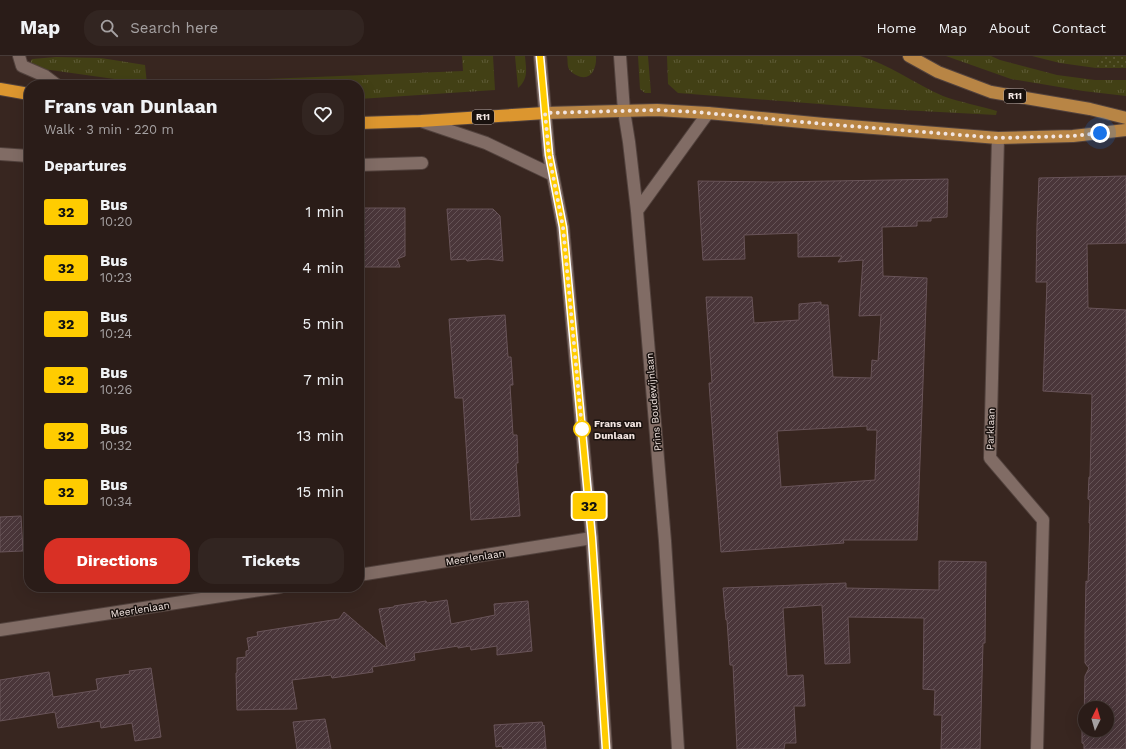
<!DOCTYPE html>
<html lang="en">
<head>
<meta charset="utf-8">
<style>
	:root { --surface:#2a1c18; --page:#322521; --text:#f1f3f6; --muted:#a5a1a2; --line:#463a37; --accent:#d93025 }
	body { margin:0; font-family:"Work Sans",sans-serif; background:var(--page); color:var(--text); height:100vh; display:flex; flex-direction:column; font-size:15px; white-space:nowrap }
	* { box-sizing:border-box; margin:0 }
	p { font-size:13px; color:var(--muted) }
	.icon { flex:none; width:22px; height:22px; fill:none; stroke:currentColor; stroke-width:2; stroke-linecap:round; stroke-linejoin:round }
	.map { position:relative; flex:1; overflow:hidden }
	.side { position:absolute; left:24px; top:24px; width:340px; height:512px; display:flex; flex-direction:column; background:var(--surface); border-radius:16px; box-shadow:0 4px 16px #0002,0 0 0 1px var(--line) }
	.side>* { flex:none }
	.badge { padding:0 8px; border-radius:3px; font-size:14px; line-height:26px }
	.needle { width:26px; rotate:5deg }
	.fabs { position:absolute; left:1078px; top:645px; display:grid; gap:8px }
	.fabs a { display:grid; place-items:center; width:36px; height:36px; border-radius:50%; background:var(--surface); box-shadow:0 4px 16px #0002,0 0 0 1px var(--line); font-size:20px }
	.you { position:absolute; width:20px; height:20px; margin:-10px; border:3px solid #fff; border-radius:50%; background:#1a73e8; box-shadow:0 0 0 6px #1a73e833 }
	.map>.badge { position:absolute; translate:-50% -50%; box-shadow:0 0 0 2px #fff }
	h2 { padding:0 20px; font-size:15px; line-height:36px }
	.round { display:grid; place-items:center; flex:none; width:42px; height:42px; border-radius:16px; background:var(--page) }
	.head { display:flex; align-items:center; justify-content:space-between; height:68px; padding:0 20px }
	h1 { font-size:19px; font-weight:700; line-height:30px }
	.action { display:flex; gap:8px; margin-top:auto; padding:8px 20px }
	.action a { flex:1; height:46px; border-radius:16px; background:var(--accent); color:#fff; font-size:16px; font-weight:700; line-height:46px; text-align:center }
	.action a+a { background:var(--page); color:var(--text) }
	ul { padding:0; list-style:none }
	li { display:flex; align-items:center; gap:12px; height:56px; padding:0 20px }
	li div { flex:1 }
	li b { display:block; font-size:15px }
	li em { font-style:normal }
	li .badge { min-width:44px; font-weight:700; text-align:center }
	header { display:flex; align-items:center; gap:24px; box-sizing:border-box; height:56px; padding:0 20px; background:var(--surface); border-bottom:1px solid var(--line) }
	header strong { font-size:19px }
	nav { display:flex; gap:22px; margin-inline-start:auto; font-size:14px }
	.search { width:280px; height:36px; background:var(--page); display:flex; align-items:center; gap:10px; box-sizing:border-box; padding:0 14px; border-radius:16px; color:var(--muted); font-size:15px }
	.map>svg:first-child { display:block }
	.grass { fill:url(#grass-tufts) }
	.park { fill:url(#park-dots) }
	.building { fill:url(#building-hatch); stroke:#695459; fill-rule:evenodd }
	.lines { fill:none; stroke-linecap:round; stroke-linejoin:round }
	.lane-casing { stroke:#52423d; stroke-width:14 }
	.street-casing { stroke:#52423d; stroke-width:14 }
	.secondary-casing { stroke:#52423d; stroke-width:14 }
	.primary-casing { stroke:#52423d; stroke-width:14 }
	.highway-casing { stroke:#52423d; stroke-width:14 }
	.lane { stroke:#816c65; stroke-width:12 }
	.street { stroke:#816c65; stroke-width:12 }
	.secondary { stroke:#816c65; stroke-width:12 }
	.primary { stroke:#b88545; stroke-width:12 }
	.highway { stroke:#dc962f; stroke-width:12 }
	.line-casing { stroke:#fff; stroke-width:9 }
	.line { stroke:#fc0; stroke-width:6 }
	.walk { stroke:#f2e5e1; stroke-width:4; stroke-dasharray:0 7.2 }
	.stop-dot { fill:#fff; stroke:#fc0; stroke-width:2 }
	.labels { text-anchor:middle; stroke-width:3; stroke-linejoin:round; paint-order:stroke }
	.shield { fill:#19110e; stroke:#b1a5a2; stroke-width:1 }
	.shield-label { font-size:9px; font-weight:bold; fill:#f2e5e1 }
	.street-label { font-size:10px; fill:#f2e5e1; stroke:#19110e }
	.stop-label { font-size:10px; font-weight:bold; fill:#f2e5e1; stroke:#19110e; text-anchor:start }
</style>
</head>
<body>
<header>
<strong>Map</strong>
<div class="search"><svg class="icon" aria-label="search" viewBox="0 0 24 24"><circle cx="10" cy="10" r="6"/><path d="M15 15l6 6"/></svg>Search here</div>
<nav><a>Home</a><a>Map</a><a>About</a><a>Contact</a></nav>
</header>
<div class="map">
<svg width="1126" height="693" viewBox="0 0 1126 693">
	<defs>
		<pattern id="grass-tufts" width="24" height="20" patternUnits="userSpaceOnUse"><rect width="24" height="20" fill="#424015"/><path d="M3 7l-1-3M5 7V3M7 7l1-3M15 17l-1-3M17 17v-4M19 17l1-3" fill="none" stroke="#5e5b37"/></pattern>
		<pattern id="park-dots" width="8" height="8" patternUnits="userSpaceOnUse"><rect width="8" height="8" fill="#424015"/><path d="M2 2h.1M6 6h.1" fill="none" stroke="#5e5b37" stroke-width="1.8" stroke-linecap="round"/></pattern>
		<pattern id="building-hatch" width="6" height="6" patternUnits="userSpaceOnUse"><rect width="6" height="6" fill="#4a363a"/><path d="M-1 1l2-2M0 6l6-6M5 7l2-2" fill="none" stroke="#655356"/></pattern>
	</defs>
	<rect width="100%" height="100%" fill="#382620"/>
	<path class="grass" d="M 462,0 L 493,0 L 495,34 L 359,43 L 359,29 L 157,29 L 36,12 L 30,7 L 32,3 L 56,1 L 101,2 L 145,9 L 147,28 L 463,15 Z
		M 515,0 L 525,0 C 526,13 529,22 518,32 Z
		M 567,0 L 596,0 C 597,12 591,27 576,19 C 574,18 570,15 569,13 C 567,10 568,4 567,0 Z
		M 638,0 L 648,0 L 651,37 L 645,37 L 640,33 Z
		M 667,0 L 860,0 C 889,8 915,28 943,40 C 959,46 981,50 997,55 L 996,59 L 883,53 L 678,37 L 668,28 Z
		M 946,0 L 991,0 L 1000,4 L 1057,19 L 1095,24 L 1126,24 L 1126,40 L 1083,35 L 1011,23 Z
		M 1032,0 L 1102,0 L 1096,12 L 1060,7 Z"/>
	<path class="park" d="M 1102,0 L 1126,0 L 1126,12 L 1096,12 Z"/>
	<path class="building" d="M 1126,120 L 1126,187 L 1087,188 L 1088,252 L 1126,254 L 1126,693 L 1084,693 L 1084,688 L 1082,687 L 1082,663 L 1084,664 L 1085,620 L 1089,612 L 1085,607 L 1085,575 L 1086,525 L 1088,526 L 1090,467 L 1089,467 L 1090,444 L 1088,443 L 1089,421 L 1090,421 L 1092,338 L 1043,335 L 1047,226 L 1036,226 L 1037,169 L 1039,122 ZM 1085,652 L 1107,652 L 1107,674 L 1085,674 Z
		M 948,123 L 947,161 L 931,162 L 931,165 L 917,165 L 917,170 L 882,171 L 883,220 L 927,222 L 917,484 L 843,484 L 844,487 L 721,496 L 709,327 L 712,327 L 706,241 L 752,241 L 754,267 L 799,264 L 799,248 L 821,246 L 821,249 L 828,249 L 833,321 L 871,322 L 872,304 L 878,305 L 881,259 L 859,260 L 863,204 L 838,206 L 842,200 L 798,201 L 798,177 L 744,179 L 745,203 L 703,204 L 698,125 L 773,126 ZM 867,370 L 867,374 L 877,374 L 875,424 L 781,431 L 777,375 Z
		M 359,152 L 405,152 L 405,200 L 397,203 L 400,211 L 359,211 Z
		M 447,153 L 493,153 L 500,160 L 503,205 L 488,203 L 467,205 L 466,203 L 451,204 Z
		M 505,259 L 508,301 L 511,301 L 513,329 L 510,329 L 513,379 L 517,379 L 518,407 L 516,407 L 520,460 L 471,464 L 463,342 L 455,342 L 449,263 Z
		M 21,460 L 23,495 L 0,496 L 0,461 Z
		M 939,505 L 986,506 L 985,587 L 983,587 L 980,693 L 941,693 L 942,659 L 934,659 L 935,634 L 923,633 L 924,562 L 848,561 L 850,607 L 825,608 L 822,549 L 783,552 L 787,620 L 803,619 L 805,650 L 794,650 L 796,687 L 785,687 L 784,693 L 737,693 L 733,609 L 730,609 L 727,564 L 726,564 L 723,532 L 846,527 L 846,532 L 939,534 Z
		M 447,544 L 451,568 L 495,559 L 494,548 L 528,545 L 532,595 L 497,599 L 497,590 L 471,594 L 470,590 L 458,592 L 458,590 L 414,597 L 415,604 L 372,611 L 373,616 L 332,622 L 331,619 L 292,624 L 297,653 L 237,654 L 236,617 L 237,617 L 237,602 L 246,601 L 246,595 L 249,594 L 247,582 L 258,580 L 257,576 L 339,563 L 344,556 L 387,593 L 379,553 L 394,551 L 394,550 L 426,545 L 427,547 Z
		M 151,612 L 161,681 L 135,685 L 132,667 L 101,672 L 100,665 L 58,672 L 55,656 L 0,665 L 0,624 L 49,616 L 53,641 L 98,634 L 96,623 L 130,618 L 129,615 Z
		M 325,663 L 331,693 L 297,693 L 293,666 Z
		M 542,666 L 543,670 L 544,669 L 546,693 L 503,693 L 502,690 L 496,691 L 494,669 Z"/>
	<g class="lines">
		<g class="lane-casing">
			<path id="lane" d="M 19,0 L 22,10 L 45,20 L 57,29"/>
		</g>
		<g class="street-casing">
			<path id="street" d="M 998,82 L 990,402 L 1043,464 L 1037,693
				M 0,98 L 29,100
				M 359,109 L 422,107
				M 359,519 L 592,482
				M 0,574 L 280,531"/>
		</g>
		<g class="secondary-casing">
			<path id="secondary" d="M 540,0 L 549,99 L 563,171 L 592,482 L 606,693
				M 620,0 L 624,55 L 629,86 L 637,155 L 665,485 L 678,693
				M 421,65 L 486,87 L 553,119
				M 637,155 L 708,57"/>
		</g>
		<g class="primary-casing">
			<path id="primary" d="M 909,0 L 938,16 L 991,36 L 1090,53 L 1126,62
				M 545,57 L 657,54 L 708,57 L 824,68 L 998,82 L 1073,80 L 1126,74"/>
		</g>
		<g class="highway-casing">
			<path id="highway" d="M 0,33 L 29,38
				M 359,67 L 421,65 L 545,57"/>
		</g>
		<use href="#lane" class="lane"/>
		<use href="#street" class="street"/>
		<use href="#secondary" class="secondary"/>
		<use href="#primary" class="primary"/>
		<use href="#highway" class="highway"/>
	</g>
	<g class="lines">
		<g class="line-casing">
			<path id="line" d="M 540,0 L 549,99 L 563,171 L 592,482 L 606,693"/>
		</g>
		<use href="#line" class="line"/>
		<path class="walk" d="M 582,373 L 563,171 L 549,99 L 545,57 L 657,54 L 695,56 L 824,68 L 998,82 L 1073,80 L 1100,77"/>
	</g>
	<circle class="stop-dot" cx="582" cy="373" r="8"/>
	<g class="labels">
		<g class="shield">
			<rect x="1004" y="33" width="22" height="14" rx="3"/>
			<rect x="472" y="54" width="22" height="14" rx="3"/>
		</g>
		<g class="shield-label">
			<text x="1015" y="43">R11</text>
			<text x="483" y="64">R11</text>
		</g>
		<g class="street-label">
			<text transform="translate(653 346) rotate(-95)" y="4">Prins Boudewijnlaan</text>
			<text transform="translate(990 373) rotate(-88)" y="4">Parklaan</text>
			<text transform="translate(475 501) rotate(-9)" y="4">Meerlenlaan</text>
			<text transform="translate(140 553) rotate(-9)" y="4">Meerlenlaan</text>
		</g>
		<g class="stop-label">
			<text x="594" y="371">Frans van<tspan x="594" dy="12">Dunlaan</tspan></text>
		</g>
	</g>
</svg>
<div class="fabs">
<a><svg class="needle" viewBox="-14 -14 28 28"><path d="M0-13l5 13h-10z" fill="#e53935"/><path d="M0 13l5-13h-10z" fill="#a5a1a2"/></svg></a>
</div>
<div class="you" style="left:1100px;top:77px"></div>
<b class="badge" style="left:589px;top:450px;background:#fc0;color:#111">32</b>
<section class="side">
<div class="head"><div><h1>Frans van Dunlaan</h1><p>Walk · 3 min · 220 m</p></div><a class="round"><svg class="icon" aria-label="heart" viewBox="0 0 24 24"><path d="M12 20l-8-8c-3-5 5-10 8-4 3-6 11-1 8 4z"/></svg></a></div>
<h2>Departures</h2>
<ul>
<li><span class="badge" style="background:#fc0;color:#111">32</span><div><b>Bus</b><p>10:20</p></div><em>1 min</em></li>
<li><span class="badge" style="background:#fc0;color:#111">32</span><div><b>Bus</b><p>10:23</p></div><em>4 min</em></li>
<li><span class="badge" style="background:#fc0;color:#111">32</span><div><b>Bus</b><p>10:24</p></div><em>5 min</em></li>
<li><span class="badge" style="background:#fc0;color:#111">32</span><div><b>Bus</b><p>10:26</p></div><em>7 min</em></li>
<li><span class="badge" style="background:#fc0;color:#111">32</span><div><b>Bus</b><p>10:32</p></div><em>13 min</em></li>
<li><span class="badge" style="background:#fc0;color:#111">32</span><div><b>Bus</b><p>10:34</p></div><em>15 min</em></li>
</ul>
<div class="action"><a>Directions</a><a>Tickets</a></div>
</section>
</div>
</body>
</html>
